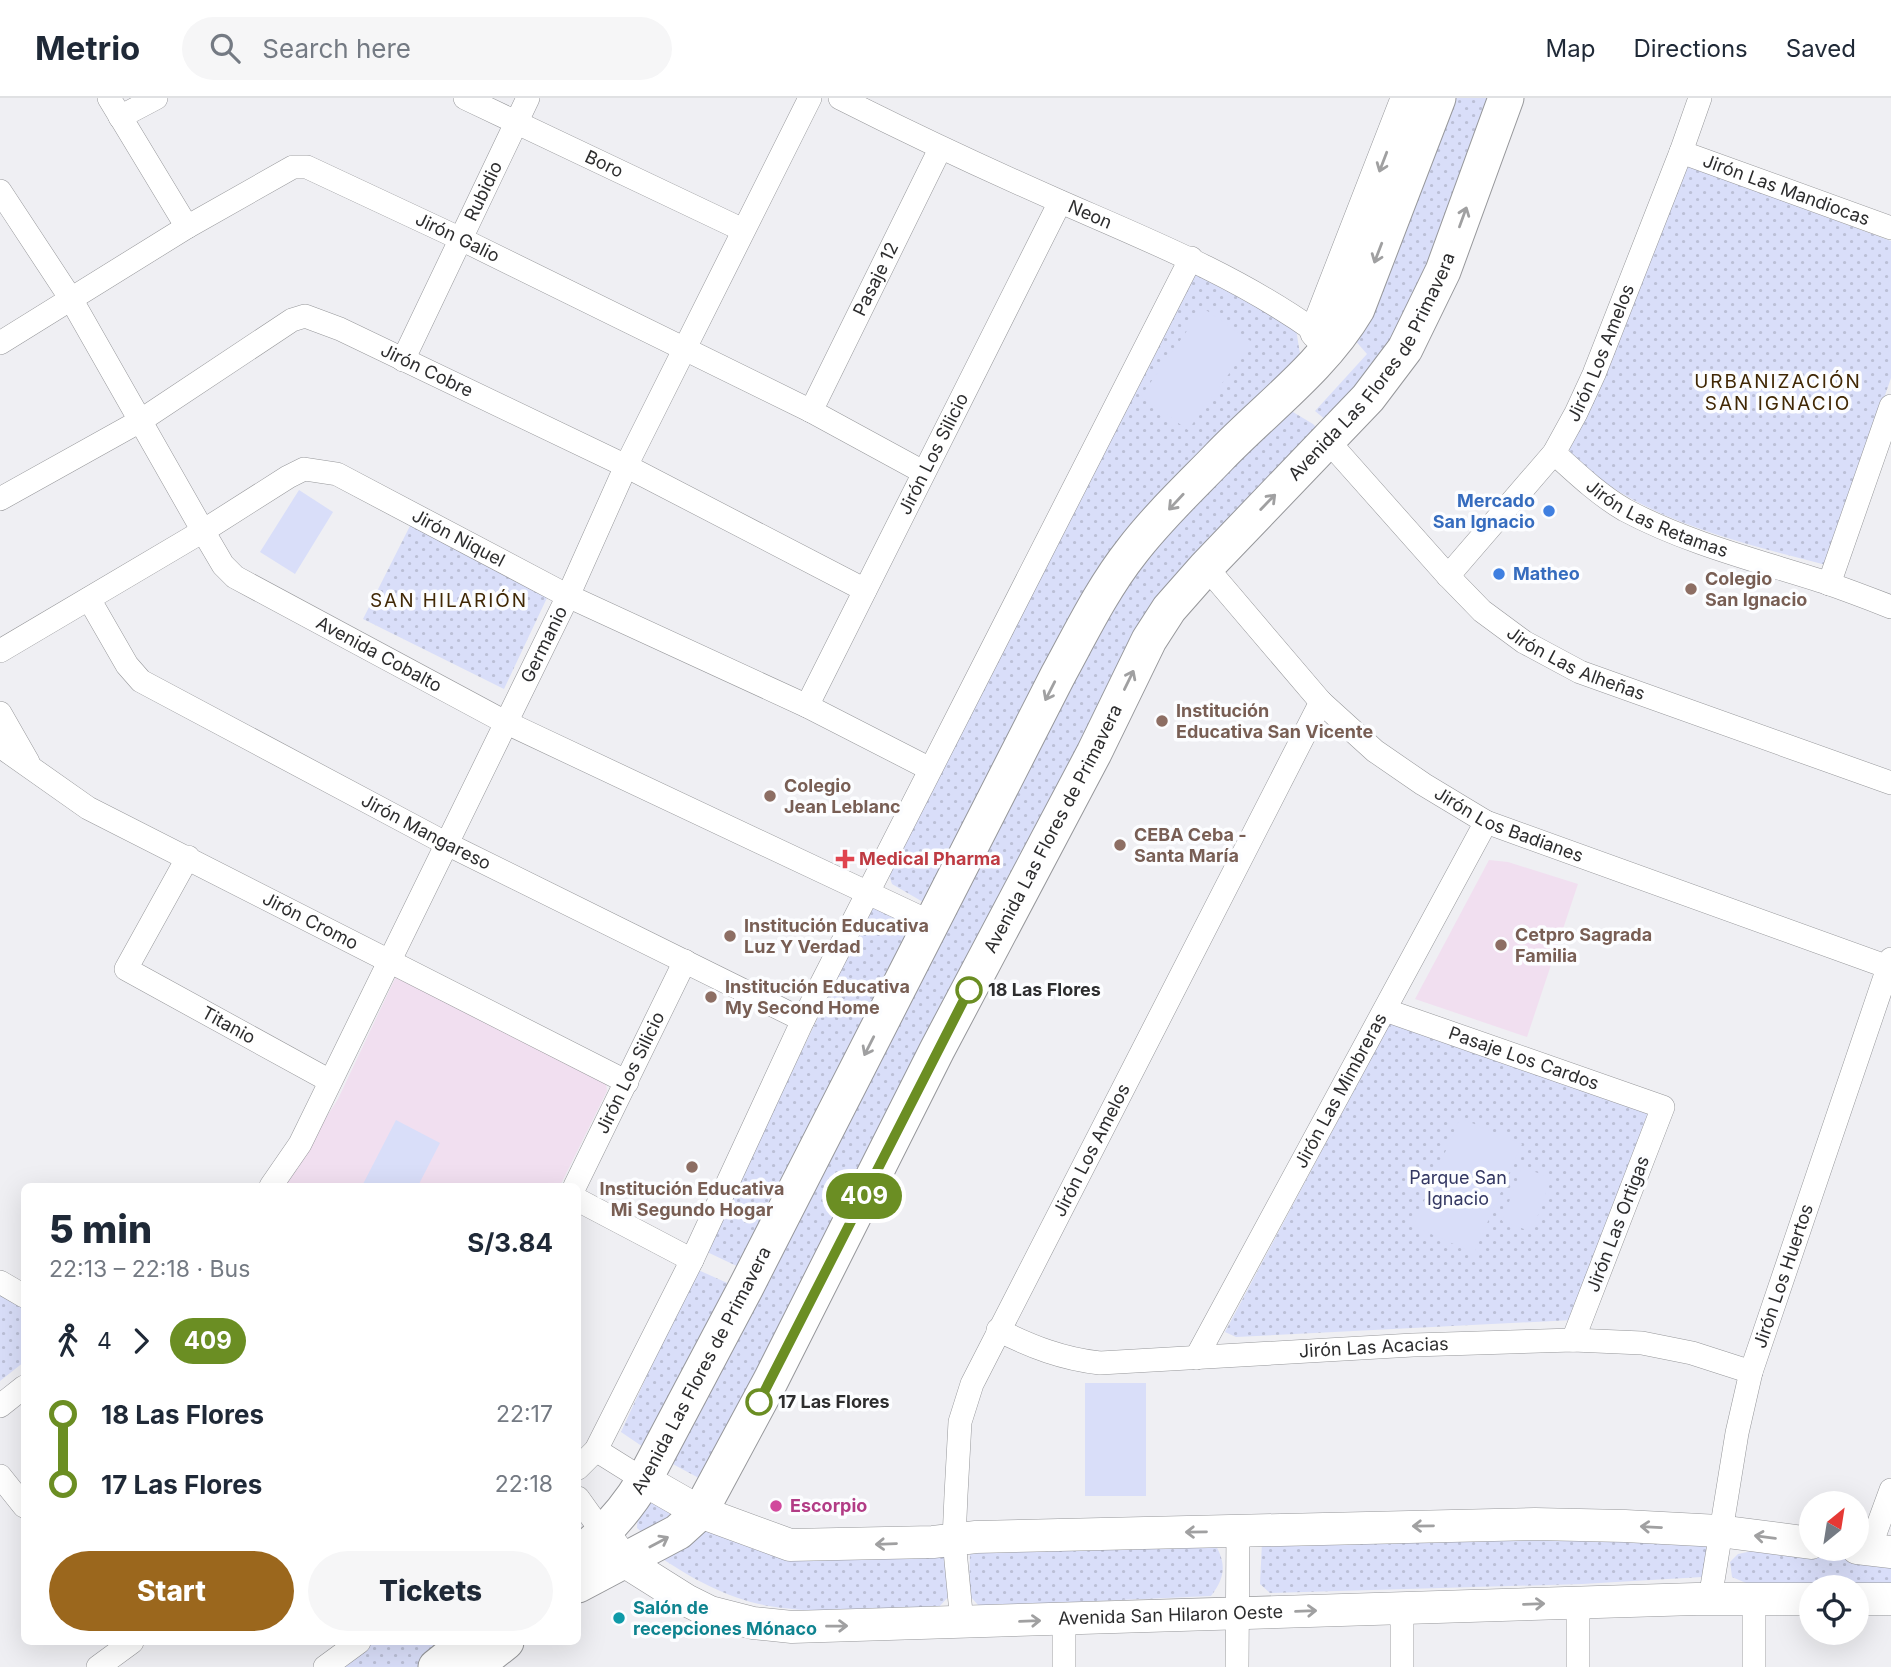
<!DOCTYPE html>
<html lang="en">
<head>
<meta charset="utf-8">
<style>
	:root { --surface:#fff; --page:#f6f6f7; --text:#1f2937; --muted:#747a83; --line:#e0e1e3; --accent:#9b671d }
	body { margin:0; font-family:Inter,sans-serif; background:var(--page); color:var(--text); height:100vh; display:flex; flex-direction:column; font-size:26px; white-space:nowrap }
	* { box-sizing:border-box; margin:0 }
	p { font-size:23px; color:var(--muted) }
	.icon { flex:none; width:38px; height:38px; fill:none; stroke:currentColor; stroke-width:2; stroke-linecap:round; stroke-linejoin:round }
	.map { position:relative; flex:1; overflow:hidden }
	.details { position:absolute; left:21px; top:1085px; width:560px; height:462px; display:flex; flex-direction:column; background:var(--surface); border-radius:10px; box-shadow:0 7px 28px #0002 }
	.details>* { flex:none }
	.badge { padding:0 14px; border-radius:23px; font-size:24px; line-height:46px }
	.needle { width:46px; rotate:30deg }
	.buttons { position:absolute; left:1799px; top:1393px; display:grid; gap:14px }
	.buttons a { display:grid; place-items:center; width:70px; height:70px; border-radius:50%; background:var(--surface); box-shadow:0 7px 28px #0002; font-size:35px }
	.map>.badge { position:absolute; translate:-50% -50%; box-shadow:0 0 0 4px #fff }
	.legs { display:flex; align-items:center; gap:10px; height:77px; padding:0 28px; font-size:23px }
	.legs p { margin-inline-start:auto }
	.overview { display:flex; align-items:center; justify-content:space-between; height:119px; padding:0 28px }
	h1 { font-size:38px; font-weight:800; line-height:52px }
	.action { display:flex; gap:14px; margin-top:auto; padding:14px 28px }
	.action a { flex:1; height:80px; border-radius:42px; background:var(--accent); color:#fff; font-size:28px; font-weight:800; line-height:80px; text-align:center }
	.action a+a { background:var(--page); color:var(--text) }
	ul { padding:0 28px; list-style:none }
	li { display:flex; align-items:center; gap:24px; height:70px; font-size:26px }
	li i { display:grid; place-items:center; width:10px; height:100%; margin:0 9px; background:currentColor }
	li i::after { content:''; width:18px; height:18px; margin:-9px; border:5px solid; border-radius:50%; background:var(--surface) }
	li p { margin-inline-start:auto }
	li:first-child i { background:linear-gradient(#0000 50%,currentColor 0) }
	li:last-child i { background:linear-gradient(currentColor 50%,#0000 0) }
	header { display:flex; align-items:center; gap:42px; box-sizing:border-box; height:98px; padding:0 35px; background:var(--surface); border-bottom:2px solid var(--line) }
	header strong { font-size:33px }
	nav { display:flex; gap:38px; margin-inline-start:auto; font-size:24px }
	.search { width:490px; height:63px; background:var(--page); display:flex; align-items:center; gap:18px; box-sizing:border-box; padding:0 24px; border-radius:38px; color:var(--muted); font-size:26px }
	.map>svg:first-child { display:block }
	.education { fill:#f1dff0 }
	.green { fill:url(#green-dots) }
	.pitch { fill:#d9def9 }
	.lines { fill:none; stroke-linecap:round; stroke-linejoin:round }
	.street-casing { stroke:#96979a; stroke-width:24 }
	.secondary-casing { stroke:#96979a; stroke-width:33 }
	.primary-casing { stroke:#96979a; stroke-width:37 }
	.street { stroke:#fff; stroke-width:23 }
	.secondary { stroke:#fff; stroke-width:32 }
	.primary { stroke:#fff; stroke-width:35 }
	.oneway { stroke:#a0a0a1 }
	.line-1-casing { stroke:#fff; stroke-width:16 }
	.line-1 { stroke:#6b8e23; stroke-width:10 }
	.shop-dot { fill:#3f7fe0; stroke:#fcfdff; stroke-width:2.5 }
	.education-dot { fill:#8d6e63; stroke:#fcfdff; stroke-width:2.5 }
	.health-dot { fill:#e0444e; stroke:#fcfdff; stroke-width:2.5 }
	.stop-1-dot { fill:#fff; stroke:#6b8e23; stroke-width:3.5 }
	.hotel-dot { fill:#d1479c; stroke:#fcfdff; stroke-width:2.5 }
	.culture-dot { fill:#0f9aa8; stroke:#fcfdff; stroke-width:2.5 }
	.labels { text-anchor:middle; stroke-width:7; stroke-linejoin:round; paint-order:stroke }
	.street-label { font-size:18px; fill:#2d2d2e; stroke:#fcfdff }
	.shop-label { font-size:18px; font-weight:bold; fill:#366cbe; stroke:#fcfdff; text-anchor:end }
	.education-label { font-size:18px; font-weight:bold; fill:#785e54; stroke:#fcfdff; text-anchor:start }
	.health-label { font-size:18px; font-weight:bold; fill:#be3a42; stroke:#fcfdff; text-anchor:start }
	.stop-label { font-size:18px; font-weight:bold; fill:#2d2d2e; stroke:#fcfdff; text-anchor:start }
	.park-label { font-size:18px; fill:#333762; stroke:#fcfdff }
	.hotel-label { font-size:18px; font-weight:bold; fill:#b23c85; stroke:#fcfdff; text-anchor:start }
	.culture-label { font-size:18px; font-weight:bold; fill:#0d838f; stroke:#fcfdff; text-anchor:start }
	.neighbourhood-label { font-size:19px; letter-spacing:2px; fill:#412805; stroke:#fcfdff }
</style>
</head>
<body>
<header>
<strong>Metrio</strong>
<div class="search"><svg class="icon" aria-label="search" viewBox="0 0 24 24"><circle cx="10" cy="10" r="6"/><path d="M15 15l6 6"/></svg>Search here</div>
<nav><a>Map</a><a>Directions</a><a>Saved</a></nav>
</header>
<div class="map">
<svg width="1891" height="1569" viewBox="0 0 1891 1569">
	<defs>
		<pattern id="green-dots" width="8" height="8" patternUnits="userSpaceOnUse" patternTransform="scale(1.75)"><rect width="8" height="8" fill="#d9def9"/><path d="M2 2h.1M6 6h.1" fill="none" stroke="#bbbfd6" stroke-width="1.8" stroke-linecap="round"/></pattern>
	</defs>
	<rect width="100%" height="100%" fill="#efeff3"/>
	<path class="education" d="M 1489,762 L 1508,764 L 1578,786 L 1527,939 L 1415,901 Z
		M 399,872 L 606,984 L 607,993 L 560,1088 L 282,1088 L 338,1001 Z"/>
	<path class="green" d="M 1450,0 L 1498,0 L 1415,217 L 1331,326 L 1315,313 L 1367,256 L 1353,240 Z
		M 1687,67 L 1891,143 L 1891,280 L 1826,467 C 1746,446 1658,426 1592,375 C 1581,367 1572,362 1568,348 Z
		M 1196,170 L 1296,231 L 1301,262 L 1205,356 L 923,804 L 892,786 L 889,777 Z
		M 1288,311 L 1313,326 L 1324,337 L 1173,490 L 710,1386 L 669,1364 L 939,830 L 1142,459 Z
		M 414,420 L 554,485 L 504,591 L 363,521 Z
		M 876,809 L 907,824 L 916,832 L 743,1171 L 705,1153 L 869,814 Z
		M 1391,923 L 1650,1010 L 1573,1222 L 1236,1239 L 1225,1234 Z
		M 696,1171 L 734,1188 L 649,1353 L 621,1334 Z
		M 0,1179 L 24,1195 L 24,1264 L 0,1283 Z
		M 656,1401 L 683,1410 L 645,1437 L 637,1430 L 638,1416 Z
		M 710,1425 L 936,1451 L 945,1460 L 950,1497 L 937,1511 C 882,1512 824,1517 769,1508 C 729,1501 692,1481 660,1459 Z
		M 1530,1432 L 1709,1447 L 1708,1469 L 1702,1479 L 1582,1486 L 1270,1495 L 1260,1486 L 1262,1444 Z
		M 1212,1441 C 1226,1463 1227,1477 1211,1498 L 979,1508 L 969,1497 L 970,1455 Z
		M 1752,1453 L 1891,1463 L 1891,1488 L 1753,1488 L 1732,1479 L 1730,1464 L 1738,1456 Z
		M 374,1544 L 456,1544 L 425,1569 L 339,1569 Z"/>
	<path class="pitch" d="M 1203,210 L 1252,244 L 1188,332 L 1141,298 Z
		M 299,392 L 333,414 L 295,476 L 260,454 Z
		M 1460,1020 L 1522,1046 L 1474,1155 L 1413,1128 Z
		M 396,1022 L 440,1045 L 418,1088 L 362,1088 Z
		M 1522,1069 L 1551,1080 L 1532,1134 L 1502,1123 Z
		M 1085,1285 L 1146,1285 L 1146,1398 L 1085,1398 Z"/>
	<g class="lines">
		<g class="street-casing">
			<g id="street">
				<path d="M 109,0 L 187,129"/>
				<path id="s1" d="M 465,0 L 743,132"/>
				<path id="s2" d="M 840,0 C 913,37 986,71 1061,104 C 1148,142 1238,178 1316,234"/>
				<path d="M 120,19 L 156,0"/>
				<path id="s3" d="M 1681,54 L 1891,130"/>
				<path id="s4" d="M 0,93 L 71,201 L 203,433 L 223,467 L 235,479 L 505,624 L 932,825"/>
				<path id="s5" d="M 0,245 L 187,129 L 293,69 L 307,69 L 461,141 L 811,313 L 923,374"/>
				<path id="s6" d="M 403,262 L 528,0"/>
				<path id="s7" d="M 811,313 L 940,51"/>
				<path id="s8" d="M 1328,343 L 1448,478 L 1482,513 L 1524,544 L 1580,574 L 1891,685"/>
				<path id="s9" d="M 1554,355 C 1576,375 1599,397 1625,412 C 1687,445 1755,462 1821,483 C 1844,491 1868,500 1891,509"/>
				<path id="s10" d="M 0,401 L 140,323 L 292,222 L 305,218 L 340,231 L 626,368 L 865,492"/>
				<path id="s11" d="M 1206,469 L 1321,604 L 1375,653 L 1423,686 L 1486,724 L 1888,869"/>
				<path id="s12" d="M 1448,478 L 1554,355 L 1576,315 L 1594,276 L 1681,54 L 1700,0"/>
				<path d="M 1829,486 L 1891,308"/>
				<path id="s13" d="M 89,501 L 127,567 L 141,583 L 447,746 L 803,922"/>
				<path id="s14" d="M 0,553 L 203,433 L 288,379 L 304,371 L 337,376 L 568,498 L 807,608 L 930,671"/>
				<path id="s15" d="M 807,608 L 1060,104"/>
				<path d="M 0,615 L 28,664"/>
				<path id="s16" d="M 0,648 L 88,710 L 627,984"/>
				<path id="s17" d="M 188,759 L 126,871 L 330,983"/>
				<path id="s18" d="M 1385,912 L 1663,1009 L 1573,1242"/>
				<path id="s19" d="M 271,1088 L 300,1046 L 568,498 L 626,368 L 810,0"/>
				<path id="s20" d="M 575,1088 L 685,863"/>
				<path d="M 578,1102 L 692,1162"/>
				<path d="M 0,1184 L 24,1198"/>
				<path id="s21" d="M 998,1232 C 1032,1249 1063,1261 1100,1265 L 1413,1247 L 1573,1242 L 1642,1245 L 1692,1255 L 1751,1274"/>
				<path id="s22" d="M 1196,1260 L 1486,724"/>
				<path d="M 0,1308 L 24,1289"/>
				<path d="M 596,1352 L 644,1382"/>
				<path d="M 578,1370 L 596,1352 L 692,1162 L 803,922 L 1191,160"/>
				<path d="M 0,1378 L 24,1408"/>
				<path d="M 578,1400 L 603,1435"/>
				<path d="M 1869,1452 L 1891,1392"/>
				<path id="s23" d="M 1710,1501 L 1737,1335 L 1751,1274 L 1891,861"/>
				<path d="M 1402,1509 L 1402,1569"/>
				<path id="s24" d="M 962,1525 L 954,1442 L 956,1397 L 960,1324 L 972,1286 L 1321,604"/>
				<path d="M 98,1569 L 132,1544"/>
				<path d="M 325,1569 L 359,1544"/>
				<path d="M 1064,1569 L 1064,1522"/>
				<path d="M 1237,1569 L 1238,1433"/>
				<path d="M 1578,1569 L 1578,1504"/>
				<path d="M 1754,1569 L 1754,1501"/>
			</g>
		</g>
		<g class="secondary-casing">
			<g id="secondary">
				<path d="M 1331,248 L 1316,234 L 1407,0"/>
				<path d="M 644,1382 L 700,1414 L 790,1447 L 933,1444 L 976,1439 L 1535,1426 L 1625,1428 L 1719,1433 L 1811,1445"/>
				<path id="s25" d="M 610,1444 L 624,1463 L 686,1502 L 710,1514 L 753,1525 L 792,1529 L 1696,1501 L 1811,1501"/>
				<path d="M 1857,1450 L 1891,1454"/>
				<path d="M 1857,1501 L 1891,1501"/>
			</g>
		</g>
		<g class="primary-casing">
			<g id="primary">
				<path id="s26" d="M 578,1457 C 604,1436 627,1411 644,1382 L 746,1189 L 1058,577 C 1081,535 1102,491 1132,453 C 1158,419 1190,389 1219,359 C 1266,310 1322,270 1357,211 L 1438,0"/>
				<path id="s27" d="M 578,1487 L 678,1434 L 700,1414 L 771,1282 L 937,952 L 1094,655 L 1149,542 L 1169,511 L 1206,469 L 1368,300 L 1405,251 L 1443,173 L 1506,0"/>
				<path d="M 436,1569 L 467,1544"/>
				<path d="M 474,1569 L 506,1544"/>
			</g>
		</g>
		<use href="#street" class="street"/>
		<use href="#secondary" class="secondary"/>
		<use href="#primary" class="primary"/>
	</g>
	<defs><path id="oneway-shaft" d="M-6 0H5M1.5-3L5.5 0L1.5 3" fill="none" stroke-width="1.6" stroke-linecap="round" stroke-linejoin="round" transform="scale(1.75)"/></defs>
	<g class="oneway">
		<use href="#oneway-shaft" transform="translate(1383 64) rotate(111)"/>
		<use href="#oneway-shaft" transform="translate(1463 119) rotate(-70)"/>
		<use href="#oneway-shaft" transform="translate(1378 155) rotate(111)"/>
		<use href="#oneway-shaft" transform="translate(1176 404) rotate(133)"/>
		<use href="#oneway-shaft" transform="translate(1268 404) rotate(-46)"/>
		<use href="#oneway-shaft" transform="translate(1129 582) rotate(-64)"/>
		<use href="#oneway-shaft" transform="translate(1050 593) rotate(117)"/>
		<use href="#oneway-shaft" transform="translate(869 948) rotate(117)"/>
		<use href="#oneway-shaft" transform="translate(1423 1428) rotate(179)"/>
		<use href="#oneway-shaft" transform="translate(1651 1429) rotate(-177)"/>
		<use href="#oneway-shaft" transform="translate(1196 1434) rotate(179)"/>
		<use href="#oneway-shaft" transform="translate(1765 1439) rotate(-173)"/>
		<use href="#oneway-shaft" transform="translate(659 1444) rotate(-28)"/>
		<use href="#oneway-shaft" transform="translate(886 1446) rotate(178)"/>
		<use href="#oneway-shaft" transform="translate(1534 1506) rotate(-2)"/>
		<use href="#oneway-shaft" transform="translate(1306 1513) rotate(-2)"/>
		<use href="#oneway-shaft" transform="translate(1030 1523) rotate(-2)"/>
		<use href="#oneway-shaft" transform="translate(837 1528) rotate(-1)"/>
	</g>
	<g class="lines">
		<g class="line-1-casing">
			<path id="line-1" d="M 759,1304 L 969,892"/>
		</g>
		<use href="#line-1" class="line-1"/>
	</g>
	<g class="shop-dot">
		<circle cx="1549" cy="413" r="7"/>
		<circle cx="1499" cy="476" r="7"/>
	</g>
	<g class="education-dot">
		<circle cx="1691" cy="491" r="7"/>
		<circle cx="1162" cy="623" r="7"/>
		<circle cx="770" cy="698" r="7"/>
		<circle cx="1120" cy="747" r="7"/>
		<circle cx="730" cy="838" r="7"/>
		<circle cx="1501" cy="847" r="7"/>
		<circle cx="711" cy="899" r="7"/>
		<circle cx="692" cy="1069" r="7"/>
	</g>
	<path class="health-dot" d="M841.5 750.5h7v7h7v7h-7v7h-7v-7h-7v-7h7z"/>
	<g class="stop-1-dot">
		<circle cx="969" cy="892" r="12"/>
		<circle cx="759" cy="1304" r="12"/>
	</g>
	<circle class="hotel-dot" cx="776" cy="1408" r="7"/>
	<circle class="culture-dot" cx="619" cy="1520" r="7"/>
	<g class="labels">
		<g class="street-label">
			<text dy="6" stroke="none"><textPath href="#s1" startOffset="154">Boro</textPath></text>
			<text dy="6" stroke="none"><textPath href="#s3" startOffset="112">Jirón Las Mandiocas</textPath></text>
			<text dy="6" stroke="none"><textPath href="#s6" startOffset="187">Rubidio</textPath></text>
			<text dy="6" stroke="none"><textPath href="#s2" startOffset="276">Neon</textPath></text>
			<text dy="6" stroke="none"><textPath href="#s5" startOffset="522">Jirón Galio</textPath></text>
			<text dy="6" stroke="none"><textPath href="#s7" startOffset="147">Pasaje 12</textPath></text>
			<text dy="6" stroke="none"><textPath href="#s12" startOffset="273">Jirón Los Amelos</textPath></text>
			<text dy="6" stroke="none"><textPath href="#s27" startOffset="1479">Avenida Las Flores de Primavera</textPath></text>
			<text dy="6" stroke="none"><textPath href="#s10" startOffset="490">Jirón Cobre</textPath></text>
			<text dy="6" stroke="none"><textPath href="#s15" startOffset="282">Jirón Los Silicio</textPath></text>
			<text dy="6" stroke="none"><textPath href="#s9" startOffset="124">Jirón Las Retamas</textPath></text>
			<text dy="6" stroke="none"><textPath href="#s14" startOffset="525">Jirón Niquel</textPath></text>
			<text dy="6" stroke="none"><textPath href="#s19" startOffset="607">Germanio</textPath></text>
			<text dy="6" stroke="none"><textPath href="#s4" startOffset="616">Avenida Cobalto</textPath></text>
			<text dy="6" stroke="none"><textPath href="#s8" startOffset="338">Jirón Las Alheñas</textPath></text>
			<text dy="6" stroke="none"><textPath href="#s11" startOffset="404">Jirón Los Badianes</textPath></text>
			<text dy="6" stroke="none"><textPath href="#s27" startOffset="912">Avenida Las Flores de Primavera</textPath></text>
			<text dy="6" stroke="none"><textPath href="#s13" startOffset="420">Jirón Mangareso</textPath></text>
			<text dy="6" stroke="none"><textPath href="#s16" startOffset="357">Jirón Cromo</textPath></text>
			<text dy="6" stroke="none"><textPath href="#s17" startOffset="245">Titanio</textPath></text>
			<text dy="6" stroke="none"><textPath href="#s18" startOffset="147">Pasaje Los Cardos</textPath></text>
			<text dy="6" stroke="none"><textPath href="#s20" startOffset="126">Jirón Los Silicio</textPath></text>
			<text dy="6" stroke="none"><textPath href="#s22" startOffset="304">Jirón Las Mimbreras</textPath></text>
			<text dy="6" stroke="none"><textPath href="#s24" startOffset="504">Jirón Los Amelos</textPath></text>
			<text transform="translate(1618 1126) rotate(-69)" y="6">Jirón Las Ortigas</text>
			<text dy="6" stroke="none"><textPath href="#s23" startOffset="332">Jirón Los Huertos</textPath></text>
			<text dy="6" stroke="none"><textPath href="#s21" startOffset="382">Jirón Las Acacias</textPath></text>
			<text dy="6" stroke="none"><textPath href="#s26" startOffset="224">Avenida Las Flores de Primavera</textPath></text>
			<text dy="6" stroke="none"><textPath href="#s25" startOffset="586">Avenida San Hilaron Oeste</textPath></text>
		</g>
		<g class="shop-label">
			<text x="1535" y="409">Mercado<tspan x="1535" dy="21">San Ignacio</tspan></text>
			<text x="1513" y="482" text-anchor="start">Matheo</text>
		</g>
		<g class="education-label">
			<text x="1705" y="487">Colegio<tspan x="1705" dy="21">San Ignacio</tspan></text>
			<text x="1176" y="619">Institución<tspan x="1176" dy="21">Educativa San Vicente</tspan></text>
			<text x="784" y="694">Colegio<tspan x="784" dy="21">Jean Leblanc</tspan></text>
			<text x="1134" y="743">CEBA Ceba -<tspan x="1134" dy="21">Santa María</tspan></text>
			<text x="744" y="834">Institución Educativa<tspan x="744" dy="21">Luz Y Verdad</tspan></text>
			<text x="1515" y="843">Cetpro Sagrada<tspan x="1515" dy="21">Familia</tspan></text>
			<text x="725" y="895">Institución Educativa<tspan x="725" dy="21">My Second Home</tspan></text>
			<text x="692" y="1097" text-anchor="middle">Institución Educativa<tspan x="692" dy="21">Mi Segundo Hogar</tspan></text>
		</g>
		<g class="health-label">
			<text x="859" y="767">Medical Pharma</text>
		</g>
		<g class="stop-label">
			<text x="988" y="898">18 Las Flores</text>
			<text x="778" y="1310">17 Las Flores</text>
		</g>
		<g class="park-label">
			<text x="1458" y="1086">Parque San<tspan x="1458" dy="21">Ignacio</tspan></text>
		</g>
		<g class="hotel-label">
			<text x="790" y="1414">Escorpio</text>
		</g>
		<g class="culture-label">
			<text x="633" y="1516">Salón de<tspan x="633" dy="21">recepciones Mónaco</tspan></text>
		</g>
		<g class="neighbourhood-label">
			<text x="1778" y="290">URBANIZACIÓN<tspan x="1778" dy="22">SAN IGNACIO</tspan></text>
			<text x="449" y="509">SAN HILARIÓN</text>
		</g>
	</g>
</svg>
<div class="buttons">
<a><svg class="needle" viewBox="-14 -14 28 28"><path d="M0-13l5 13h-10z" fill="#e53935"/><path d="M0 13l5-13h-10z" fill="#747a83"/></svg></a>
<a><svg class="icon" aria-label="locate" viewBox="0 0 24 24"><circle cx="12" cy="12" r="6"/><path d="M12 2v4M12 18v4M2 12h4M18 12h4"/></svg></a>
</div>
<b class="badge" style="left:864px;top:1098px;background:#6b8e23;color:#fff">409</b>
<section class="details">
<div class="overview"><div><h1>5 min</h1><p>22:13 – 22:18 · Bus</p></div><b>S/3.84</b></div>
<div class="legs"><svg class="icon" aria-label="walk" viewBox="0 0 24 24"><circle cx="13" cy="4" r="2"/><path d="M13 8l-2 6 4 7M11 14l-3 7M7 12l3-4h3l4 4"/></svg>4<svg class="icon" aria-label="forward" viewBox="0 0 24 24"><path d="M9 5l7 7-7 7"/></svg><b class="badge" style="background:#6b8e23;color:#fff">409</b></div>
<ul>
<li><i style="color:#6b8e23"></i><b>18 Las Flores</b><p>22:17</p></li>
<li><i style="color:#6b8e23"></i><b>17 Las Flores</b><p>22:18</p></li>
</ul>
<div class="action"><a>Start</a><a>Tickets</a></div>
</section>
</div>
</body>
</html>
